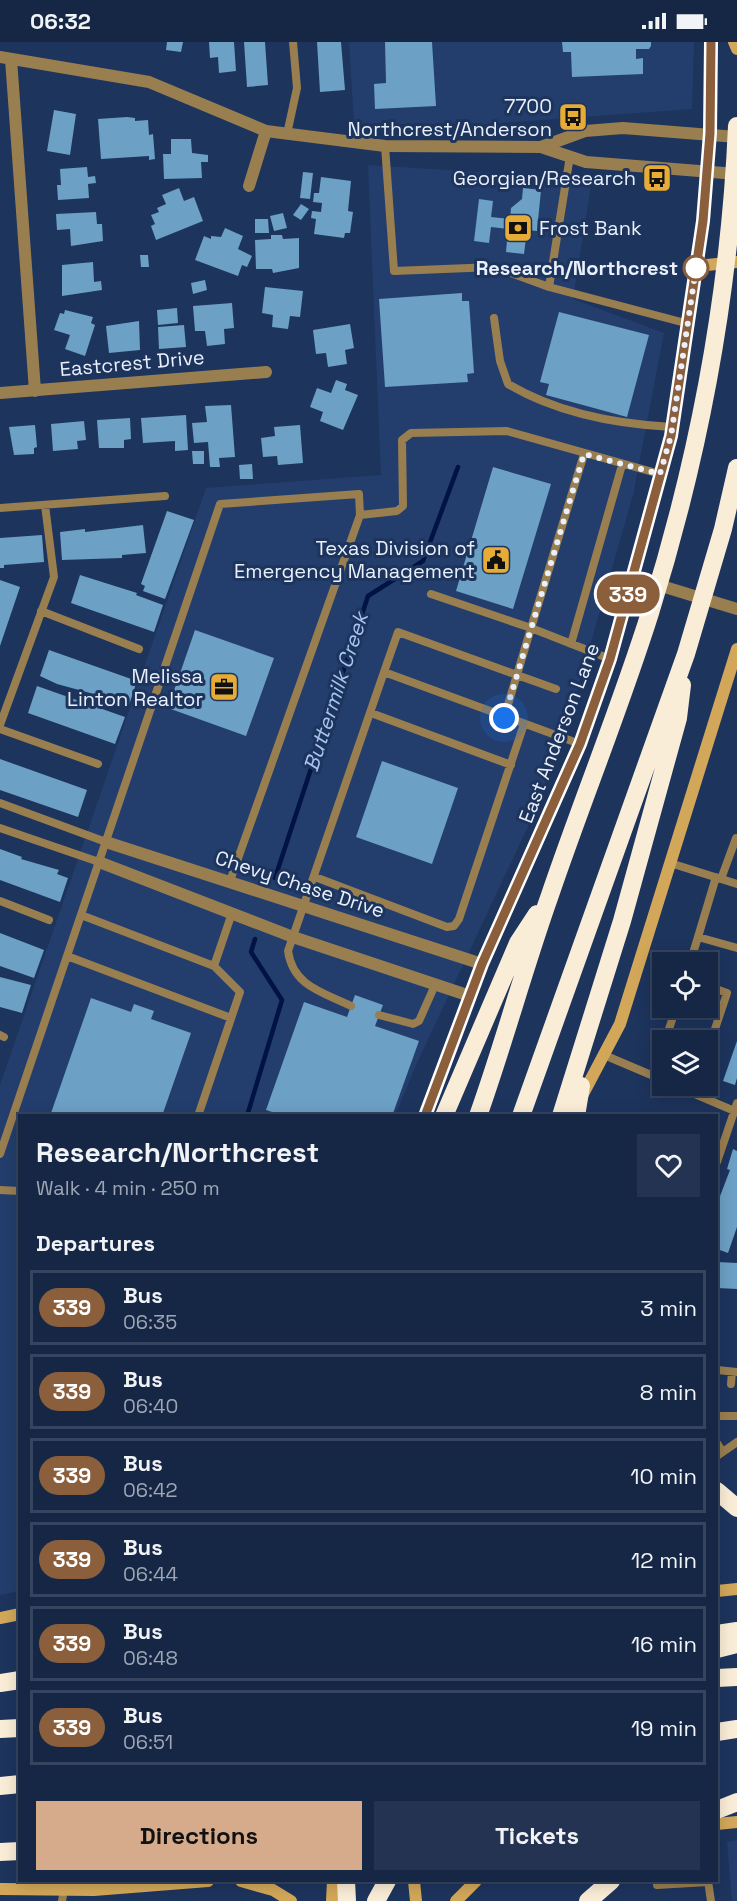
<!DOCTYPE html>
<html lang="en">
<head>
<meta charset="utf-8">
<style>
	:root { --surface:#162746; --page:#233351; --text:#f1f3f6; --muted:#9ea5b3; --line:#35445f; --accent:#d6ab8b }
	body { margin:0; font-family:"Space Grotesk",sans-serif; background:var(--page); color:var(--text); height:100vh; display:flex; flex-direction:column; font-size:22px; white-space:nowrap }
	* { box-sizing:border-box; margin:0 }
	p { font-size:20px; color:var(--muted) }
	.icon { flex:none; width:33px; height:33px; fill:none; stroke:currentColor; stroke-width:2; stroke-linecap:round; stroke-linejoin:round }
	.map { position:relative; flex:1; overflow:hidden }
	.panel { position:absolute; left:18px; top:1072px; width:700px; height:768px; display:flex; flex-direction:column; background:var(--surface); border-radius:0px; box-shadow:0 3px 15px #0003,0 0 0 2px var(--line) }
	.panel>* { flex:none }
	.badge { padding:0 12px; border-radius:20px; font-size:21px; line-height:39px }
	.fabs { position:absolute; left:652px; top:910px; display:grid; gap:12px }
	.fabs a { display:grid; place-items:center; width:66px; height:66px; border-radius:0px; background:var(--surface); box-shadow:0 3px 15px #0003,0 0 0 2px var(--line); font-size:30px }
	.you { position:absolute; width:30px; height:30px; margin:-15px; border:4px solid #fff; border-radius:50%; background:#1a73e8; box-shadow:0 0 0 9px #1a73e833 }
	.map>.badge { position:absolute; translate:-50% -50%; box-shadow:0 0 0 3px #fff }
	h2 { padding:0 18px; font-size:22px; line-height:54px }
	.round { display:grid; place-items:center; flex:none; width:63px; height:63px; border-radius:0px; background:var(--page) }
	.overview { display:flex; align-items:center; justify-content:space-between; height:102px; padding:0 18px }
	h1 { font-size:28px; font-weight:700; line-height:45px }
	.cta { display:flex; gap:12px; margin-top:auto; padding:12px 18px }
	.cta a { flex:1; height:69px; border-radius:0px; background:var(--accent); color:#111; font-size:24px; font-weight:700; line-height:69px; text-align:center }
	.cta a+a { background:var(--page); color:var(--text) }
	ul { padding:0; list-style:none }
	li { display:flex; align-items:center; gap:18px; height:75px; margin:0 12px 9px; padding:0 6px; border:3px solid var(--line); border-radius:0px }
	li div { flex:1 }
	li b { display:block; font-size:22px }
	li em { font-style:normal }
	li .badge { min-width:66px; font-weight:700; text-align:center }
	.status { display:flex; justify-content:space-between; align-items:center; height:42px; padding:0 30px; background:var(--surface); direction:ltr }
	.status svg { height:16px; fill:currentColor }
	.map>svg:first-child { display:block }
	.built { fill:#233e6d }
	.lines { fill:none; stroke-linecap:round; stroke-linejoin:round }
	.stream { stroke:#001343; stroke-width:4.5 }
	.building { fill:#6ca0c5 }
	.service { stroke:#997e50; stroke-width:8 }
	.minor { stroke:#997e50; stroke-width:12 }
	.tertiary { stroke:#997e50; stroke-width:12 }
	.secondary { stroke:#d2a759; stroke-width:12 }
	.motorway { stroke:#faedd7; stroke-width:18 }
	.line-casing { stroke:#fff; stroke-width:14 }
	.line { stroke:#8b5e3c; stroke-width:9 }
	.walk { stroke:#eaf0fb; stroke-width:6; stroke-dasharray:0 10.8 }
	.stop-dot { fill:#fff; stroke:#8b5e3c; stroke-width:3 }
	.labels { text-anchor:middle; stroke-width:6; stroke-linejoin:round; paint-order:stroke }
	.poi-label { font-size:20px; fill:#eaf0fb; stroke:#1d345d; text-anchor:end }
	.stop-label { font-size:20px; font-weight:bold; fill:#eaf0fb; stroke:#1d345d; text-anchor:end }
	.street-label { font-size:20px; fill:#eaf0fb; stroke:#1d345d }
	.water-label { font-size:21px; font-style:italic; fill:#a7c4f4; stroke:#1d345d }
</style>
</head>
<body>
<div class="status"><b>06:32</b><svg viewBox="0 0 49 12"><path d="M0 12V9h3v3zM5 12V6h3v6zM10 12V3h3v9zM15 12V0h3v12zM26 1h20v11H26zM47 4h2v5h-2z"/></svg></div>
<div class="map">
<svg width="737" height="1859" viewBox="0 0 737 1859">
	<rect width="100%" height="100%" fill="#1d345d"/>
	<path class="built" d="M 349,0 L 694,0 L 692,67 L 486,82 L 354,82 Z
		M 368,123 L 592,137 L 573,257 L 664,291 L 633,453 L 579,642 L 540,759 L 416,1023 L 395,1074 L 20,1074 L 20,1549 L 0,1553 L 0,1043 L 206,446 L 381,433 Z
		M 737,1798 L 737,1859 L 732,1859 L 727,1800 Z"/>
	<g class="lines">
		<path class="stream" d="M 275,836 L 368,554 L 423,519 L 458,425
			M 247,1074 L 282,958 L 251,910 L 255,897"/>
	</g>
	<path class="building" d="M 167,0 L 183,0 L 181,10 L 166,8 Z
		M 209,0 L 234,0 L 236,29 L 219,31 L 218,15 L 210,16 Z
		M 244,0 L 265,0 L 268,43 L 247,45 Z
		M 317,0 L 341,0 L 345,48 L 320,50 Z
		M 385,0 L 432,0 L 436,64 L 375,67 L 374,42 L 386,41 Z
		M 562,0 L 651,0 L 651,4 L 649,7 L 636,7 L 636,17 L 643,16 L 643,32 L 572,35 L 571,10 L 563,10 Z
		M 54,68 L 76,72 L 70,113 L 47,109 Z
		M 127,75 L 135,76 L 135,79 L 148,78 L 149,93 L 153,92 L 155,117 L 149,118 L 149,114 L 101,117 L 98,77 Z
		M 171,97 L 191,97 L 192,111 L 208,113 L 208,120 L 201,120 L 202,136 L 164,137 L 163,112 L 171,112 Z
		M 87,125 L 88,135 L 95,134 L 96,141 L 88,142 L 89,156 L 58,158 L 57,143 L 61,143 L 60,127 Z
		M 303,130 L 313,131 L 310,157 L 300,156 Z
		M 321,135 L 351,139 L 348,169 L 353,170 L 350,191 L 345,191 L 344,196 L 314,192 L 316,177 L 311,176 L 312,169 L 321,170 L 322,161 L 313,160 L 314,151 L 319,151 Z
		M 179,146 L 184,159 L 194,155 L 203,179 L 156,198 L 151,184 L 155,182 L 151,173 L 159,170 L 157,166 L 166,162 L 162,153 Z
		M 523,146 L 541,148 L 537,189 L 527,188 L 524,212 L 506,210 L 508,187 L 491,185 L 489,201 L 474,199 L 479,157 L 493,159 L 491,175 L 510,177 L 511,166 L 522,157 Z
		M 301,162 L 309,167 L 301,178 L 293,173 Z
		M 96,170 L 97,182 L 102,182 L 103,199 L 71,204 L 70,187 L 57,188 L 56,172 Z
		M 283,171 L 287,186 L 274,189 L 270,174 Z
		M 255,177 L 268,177 L 269,191 L 255,191 Z
		M 225,186 L 243,194 L 238,207 L 252,214 L 247,225 L 242,223 L 238,234 L 195,218 L 204,194 L 211,197 L 211,194 L 221,195 Z
		M 271,193 L 282,193 L 283,197 L 299,196 L 299,226 L 273,231 L 272,227 L 256,227 L 255,198 L 271,197 Z
		M 140,213 L 148,213 L 149,225 L 141,225 Z
		M 93,220 L 94,240 L 101,239 L 102,248 L 62,254 L 62,223 Z
		M 205,238 L 207,248 L 193,252 L 191,241 Z
		M 265,245 L 303,249 L 300,275 L 290,274 L 288,287 L 272,285 L 273,273 L 262,271 Z
		M 462,251 L 462,259 L 469,259 L 474,331 L 467,332 L 468,340 L 385,345 L 379,257 Z
		M 232,261 L 234,286 L 224,287 L 225,302 L 207,304 L 205,289 L 195,289 L 193,264 Z
		M 177,266 L 178,281 L 158,283 L 157,268 Z
		M 65,268 L 93,275 L 91,281 L 95,283 L 85,314 L 65,307 L 70,293 L 54,288 L 60,271 L 64,272 Z
		M 559,270 L 649,293 L 627,375 L 546,353 L 549,342 L 540,340 Z
		M 139,279 L 140,308 L 109,311 L 106,284 Z
		M 350,282 L 354,306 L 345,308 L 347,322 L 328,325 L 326,311 L 316,312 L 313,288 Z
		M 184,283 L 186,305 L 159,307 L 158,285 Z
		M 336,338 L 347,342 L 345,348 L 358,353 L 343,388 L 320,379 L 323,370 L 310,365 L 317,346 L 331,351 Z
		M 231,363 L 235,415 L 219,416 L 220,425 L 210,425 L 208,400 L 194,401 L 192,381 L 207,380 L 205,364 Z
		M 186,373 L 188,408 L 175,409 L 175,399 L 143,401 L 141,376 Z
		M 130,376 L 131,397 L 124,398 L 124,406 L 99,406 L 97,378 Z
		M 84,379 L 86,398 L 77,399 L 78,407 L 53,409 L 51,382 Z
		M 35,383 L 37,405 L 34,406 L 34,412 L 14,413 L 9,385 Z
		M 300,383 L 303,421 L 278,423 L 277,414 L 263,415 L 261,396 L 275,394 L 274,385 Z
		M 192,409 L 204,409 L 204,422 L 193,422 Z
		M 252,422 L 253,437 L 240,437 L 239,423 Z
		M 493,425 L 551,442 L 513,567 L 456,549 Z
		M 167,469 L 194,478 L 165,557 L 143,549 L 145,544 L 141,542 Z
		M 143,483 L 146,511 L 122,513 L 122,516 L 62,518 L 60,490 L 85,487 L 85,490 Z
		M 42,493 L 44,520 L 4,523 L 4,526 L 0,526 L 0,496 Z
		M 80,533 L 137,551 L 136,553 L 163,563 L 154,590 L 71,561 Z
		M 0,538 L 20,545 L 0,604 Z
		M 195,588 L 274,616 L 246,694 L 168,666 Z
		M 49,608 L 137,639 L 128,666 L 106,660 L 90,651 L 57,642 L 40,634 Z
		M 37,644 L 125,675 L 115,702 L 28,671 Z
		M 0,717 L 87,748 L 78,775 L 0,748 Z
		M 382,719 L 458,746 L 432,822 L 356,795 Z
		M 0,807 L 22,815 L 21,817 L 59,828 L 57,832 L 68,836 L 60,860 L 0,838 Z
		M 0,891 L 44,908 L 34,936 L 0,924 Z
		M 0,935 L 31,943 L 22,971 L 0,965 Z
		M 355,953 L 383,963 L 375,984 L 419,999 L 392,1074 L 284,1074 L 266,1068 L 304,960 L 347,975 Z
		M 91,956 L 131,970 L 134,962 L 154,969 L 151,977 L 191,991 L 162,1074 L 50,1074 Z
		M 737,999 L 737,1036 L 735,1043 L 723,1039 Z
		M 733,1107 L 737,1109 L 737,1185 L 728,1211 L 717,1207 L 717,1162 L 730,1128 L 727,1127 Z
		M 717,1220 L 737,1221 L 737,1247 L 717,1246 Z"/>
	<g class="lines">
		<path class="service" d="M 287,92 L 297,46 L 293,0
			M 385,104 L 394,229 L 494,225 L 549,245
			M 570,114 L 549,245 L 689,282
			M 494,276 L 500,319 L 508,342 C 557,371 615,382 672,385
			M 0,466 L 165,454
			M 360,473 L 397,469 L 403,464 L 402,398 L 411,391 L 507,389 L 660,432
			M 431,552 L 531,586 L 584,412
			M 41,569 L 139,607
			M 571,602 L 622,423
			M 384,630 L 398,590 L 556,647
			M 371,671 L 511,723
			M 504,676 L 531,586 L 610,617
			M 0,683 L 54,535 L 45,463
			M 0,687 L 98,722
			M 0,761 L 106,800
			M 0,786 L 99,820
			M 670,821 L 737,842
			M 315,835 L 447,885 L 454,884 L 459,877 L 524,682
			M 721,837 L 736,796
			M 0,859 L 49,878
			M 81,873 L 214,924 L 240,950 L 198,1074
			M 698,895 L 716,835
			M 67,914 L 231,976
			M 690,921 L 698,895 L 737,906
			M 214,924 L 232,871
			M 708,944 L 727,951 L 708,1008
			M 351,964 C 322,950 293,944 288,909 L 384,630 L 580,702
			M 379,973 L 413,982 L 419,979 L 435,943
			M 0,993 L 4,995
			M 674,999 L 666,996 L 676,966
			M 604,1013 L 663,1038
			M 676,1044 L 737,1070
			M 0,1112 L 220,462 L 359,452 L 360,473 L 230,839
			M 717,1120 L 737,1061
			M 0,1148 L 20,1149
			M 717,1328 L 737,1330
			M 731,1342 L 732,1330
			M 717,1374 L 737,1374
			M 717,1401 L 722,1409
			M 717,1414 L 737,1400
			M 708,1839 L 711,1859
			M 657,1843 L 708,1840
			M 62,1859 L 64,1848"/>
		<path class="minor" d="M 11,17 L 35,349
			M 249,144 L 266,89
			M 0,351 L 266,330
			M 106,800 L 482,922
			M 99,820 L 293,895 L 470,954"/>
		<path class="tertiary" d="M 0,15 L 149,40 L 266,89 L 385,104 L 541,105 L 586,120 L 737,132
			M 541,105 L 585,89 L 623,86 L 737,95
			M 632,535 L 737,567"/>
		<path class="secondary" d="M 734,0 L 737,7
			M 697,224 L 737,220
			M 582,1054 L 620,982 L 737,607
			M 425,1074 L 482,922 L 580,702 L 610,617 L 671,394 L 703,179 L 710,91 L 711,0
			M 717,1549 L 737,1547
			M 0,1576 L 20,1572
			M 717,1782 L 737,1780
			M 241,1839 L 273,1848 L 291,1859
			M 414,1839 L 416,1859
			M 0,1847 L 94,1848 L 208,1839
			M 332,1859 L 333,1839
			M 456,1859 L 476,1839"/>
		<path class="motorway" d="M 444,1074 L 518,901 L 537,872
			M 478,1074 C 504,1001 524,926 550,853 C 582,759 620,666 650,571 C 699,414 730,249 737,84
			M 521,1074 L 686,612 L 723,487 L 737,426
			M 561,1074 L 622,879 L 678,676 L 682,643
			M 576,1074 L 581,1044
			M 717,1449 L 737,1466
			M 717,1592 L 737,1589
			M 717,1607 L 737,1602
			M 717,1636 L 737,1635
			M 0,1641 L 20,1638
			M 0,1687 L 20,1686
			M 717,1690 L 737,1687
			M 0,1744 L 20,1742
			M 717,1768 L 737,1760
			M 0,1810 L 20,1809
			M 346,1839 L 347,1859
			M 376,1859 L 387,1839
			M 588,1859 L 611,1839"/>
	</g>
	<g class="lines">
		<g class="line-casing">
			<path id="line" d="M 425,1074 L 482,922 L 580,702 L 610,617 L 671,394 L 703,179 L 710,91 L 711,0"/>
		</g>
		<use href="#line" class="line"/>
		<path class="walk" d="M 504,676 L 584,412 L 660,432 L 671,394 L 696,226"/>
	</g>
	<defs>
		<g id="bus-square" transform="scale(1.5)"><rect x="-9" y="-9" width="18" height="18" rx="4" fill="#e7ac36" stroke="#1d345d"/><path d="M-5-6H5V4H4V6H2V4H-2V6H-4V4H-5ZM-3.5-4V0h7V-4ZM-3.5 1.2v1.5H-2V1.2ZM2 1.2v1.5H3.5V1.2Z" fill="#111"/></g>
		<g id="bank-square" transform="scale(1.5)"><rect x="-9" y="-9" width="18" height="18" rx="4" fill="#e7ac36" stroke="#1d345d"/><path d="M-6-4H6V4H-6ZM0-2.3a2.3 2.3 0 1 0 0 4.6a2.3 2.3 0 1 0 0-4.6Z" fill="#111"/></g>
		<g id="civic-square" transform="scale(1.5)"><rect x="-9" y="-9" width="18" height="18" rx="4" fill="#e7ac36" stroke="#1d345d"/><path d="M-.6-6.5H3V-4.5H.6V-3L4-1V1h2V6H-6V1h2V-1L-.6-3ZM-1.2 2.5V6h2.4V2.5Z" fill="#111"/></g>
		<g id="office-square" transform="scale(1.5)"><rect x="-9" y="-9" width="18" height="18" rx="4" fill="#e7ac36" stroke="#1d345d"/><path d="M-6-3h4V-5.5h4V-3h4V5H-6ZM-1-4.5V-3h2v-1.5ZM-6 0V1H6V0Z" fill="#111"/></g>
	</defs>
	<g fill-rule="evenodd">
		<use href="#bus-square" x="573" y="75"/>
		<use href="#bus-square" x="657" y="136"/>
		<use href="#bank-square" x="518" y="186"/>
		<use href="#civic-square" x="496" y="518"/>
		<use href="#office-square" x="224" y="645"/>
	</g>
	<circle class="stop-dot" cx="696" cy="226" r="12"/>
	<g class="labels">
		<g class="poi-label">
			<text x="552" y="71">7700<tspan x="552" dy="23">Northcrest/Anderson</tspan></text>
			<text x="636" y="143">Georgian/Research</text>
			<text x="539" y="193" text-anchor="start">Frost Bank</text>
			<text x="475" y="513">Texas Division of<tspan x="475" dy="23">Emergency Management</tspan></text>
			<text x="203" y="641">Melissa<tspan x="203" dy="23">Linton Realtor</tspan></text>
		</g>
		<g class="stop-label">
			<text x="678" y="233">Research/Northcrest</text>
		</g>
		<g class="street-label">
			<text transform="translate(132 321) rotate(-5)" y="7">Eastcrest Drive</text>
			<text transform="translate(559 691) rotate(-69)" y="7">East Anderson Lane</text>
			<text transform="translate(300 842) rotate(18)" y="7">Chevy Chase Drive</text>
		</g>
		<g class="water-label">
			<text transform="translate(336 650) rotate(-72)" y="7">Buttermilk Creek</text>
		</g>
	</g>
</svg>
<div class="fabs">
<a><svg class="icon" aria-label="locate" viewBox="0 0 24 24"><circle cx="12" cy="12" r="6"/><path d="M12 2v4M12 18v4M2 12h4M18 12h4"/></svg></a>
<a><svg class="icon" aria-label="layers" viewBox="0 0 24 24"><path d="M12 4l9 5-9 5-9-5zM3 14l9 5 9-5"/></svg></a>
</div>
<div class="you" style="left:504px;top:676px"></div>
<b class="badge" style="left:628px;top:552px;background:#8b5e3c;color:#fff">339</b>
<section class="panel">
<div class="overview"><div><h1>Research/Northcrest</h1><p>Walk · 4 min · 250 m</p></div><a class="round"><svg class="icon" aria-label="heart" viewBox="0 0 24 24"><path d="M12 20l-8-8c-3-5 5-10 8-4 3-6 11-1 8 4z"/></svg></a></div>
<h2>Departures</h2>
<ul>
<li><span class="badge" style="background:#8b5e3c;color:#fff">339</span><div><b>Bus</b><p>06:35</p></div><em>3 min</em></li>
<li><span class="badge" style="background:#8b5e3c;color:#fff">339</span><div><b>Bus</b><p>06:40</p></div><em>8 min</em></li>
<li><span class="badge" style="background:#8b5e3c;color:#fff">339</span><div><b>Bus</b><p>06:42</p></div><em>10 min</em></li>
<li><span class="badge" style="background:#8b5e3c;color:#fff">339</span><div><b>Bus</b><p>06:44</p></div><em>12 min</em></li>
<li><span class="badge" style="background:#8b5e3c;color:#fff">339</span><div><b>Bus</b><p>06:48</p></div><em>16 min</em></li>
<li><span class="badge" style="background:#8b5e3c;color:#fff">339</span><div><b>Bus</b><p>06:51</p></div><em>19 min</em></li>
</ul>
<div class="cta"><a>Directions</a><a>Tickets</a></div>
</section>
</div>
</body>
</html>
